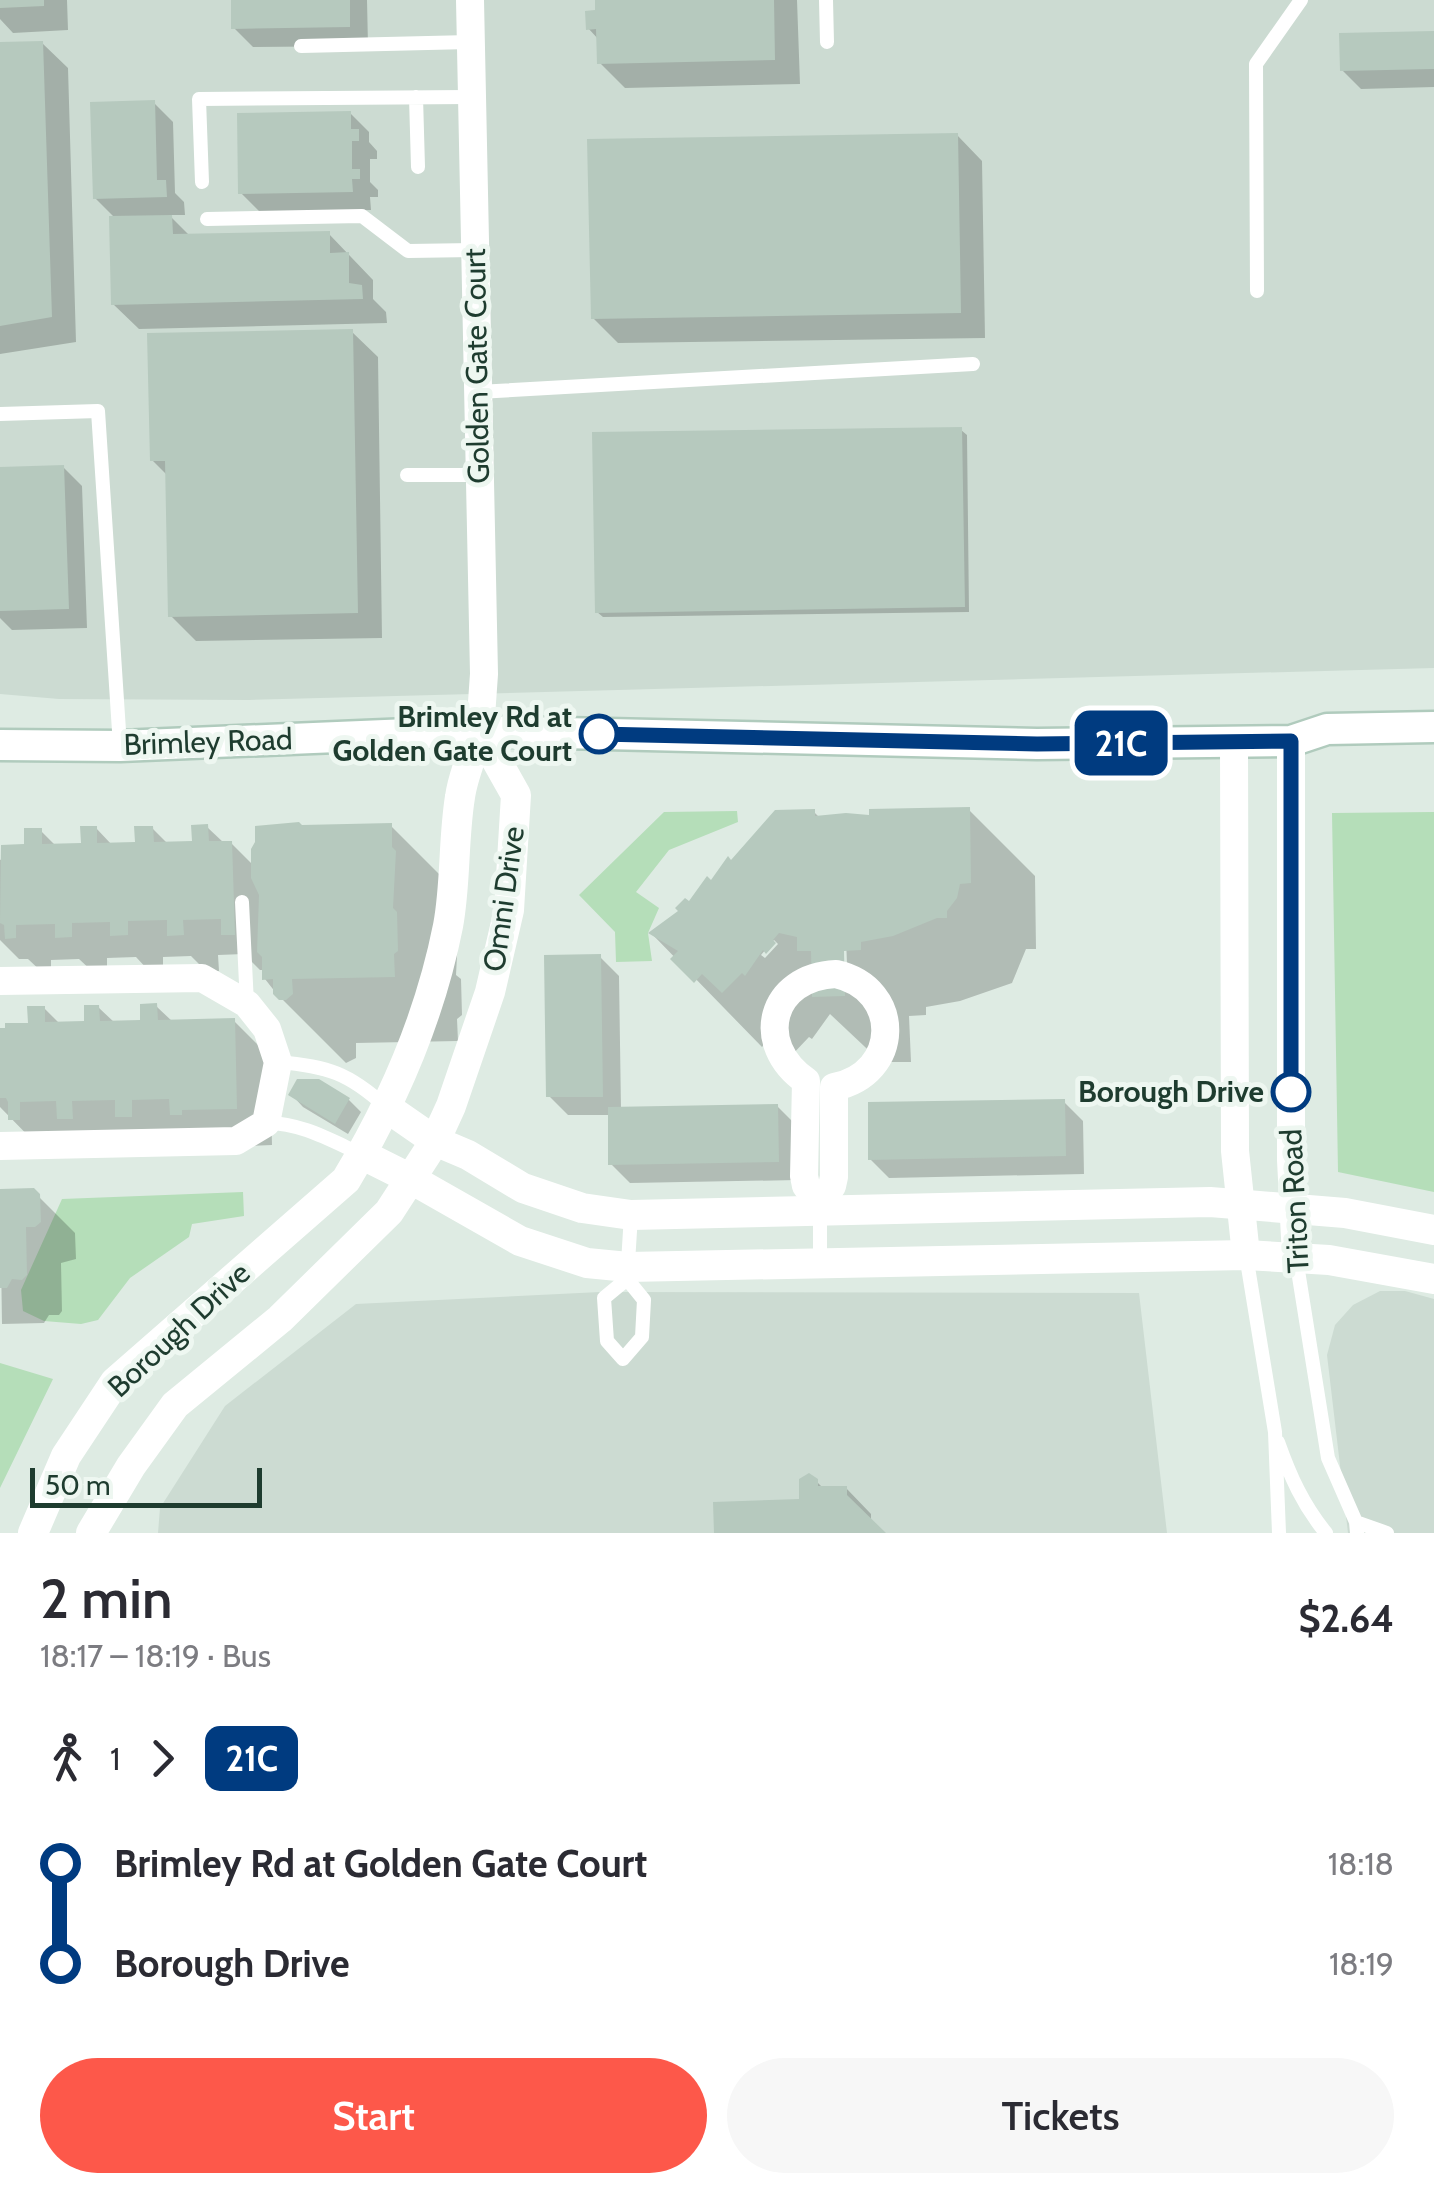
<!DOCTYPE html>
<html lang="en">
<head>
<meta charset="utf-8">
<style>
	:root { --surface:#fff; --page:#f7f7f7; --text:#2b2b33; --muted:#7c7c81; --accent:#fd584a }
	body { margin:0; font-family:Cabin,sans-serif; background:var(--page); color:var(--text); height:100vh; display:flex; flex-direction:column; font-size:38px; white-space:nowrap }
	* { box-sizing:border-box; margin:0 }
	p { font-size:32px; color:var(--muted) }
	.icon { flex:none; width:55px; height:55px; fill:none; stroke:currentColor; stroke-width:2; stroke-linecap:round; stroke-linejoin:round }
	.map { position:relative; height:1533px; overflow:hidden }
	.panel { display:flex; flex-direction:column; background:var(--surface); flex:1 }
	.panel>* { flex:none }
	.badge { padding:0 20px; border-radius:15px; font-size:35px; line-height:65px }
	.scale { position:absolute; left:30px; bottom:25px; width:232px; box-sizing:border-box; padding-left:10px; border:5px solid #1e3c2f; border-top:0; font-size:28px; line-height:35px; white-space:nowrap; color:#1e3c2f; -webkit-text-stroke:8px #eef7f1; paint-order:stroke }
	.map>.badge { position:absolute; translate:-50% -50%; box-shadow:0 0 0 5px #fff }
	.legs { display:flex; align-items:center; gap:15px; height:110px; padding:0 40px; font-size:32px }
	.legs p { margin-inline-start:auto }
	.head { display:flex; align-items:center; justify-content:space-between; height:170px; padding:0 40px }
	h1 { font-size:55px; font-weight:600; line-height:75px }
	.cta { display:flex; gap:20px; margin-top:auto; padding:20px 40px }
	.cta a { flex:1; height:115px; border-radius:60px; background:var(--accent); color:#fff; font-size:40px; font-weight:600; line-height:115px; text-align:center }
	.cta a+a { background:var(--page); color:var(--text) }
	ul { padding:0 40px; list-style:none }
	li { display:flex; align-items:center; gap:35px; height:100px; font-size:38px }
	li i { display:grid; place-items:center; width:15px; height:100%; margin:0 12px; background:currentColor }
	li i::after { content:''; width:25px; height:25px; margin:-12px; border:8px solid; border-radius:50%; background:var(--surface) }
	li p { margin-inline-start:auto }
	li:first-child i { background:linear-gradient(#0000 50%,currentColor 0) }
	li:last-child i { background:linear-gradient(currentColor 50%,#0000 0) }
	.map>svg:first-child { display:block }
	.built { fill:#ccdbd2 }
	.green { fill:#b5deb9 }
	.shadow { fill:#0003; fill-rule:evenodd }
	.building { fill:#b6c9be }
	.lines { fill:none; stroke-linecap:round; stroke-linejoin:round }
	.secondary-casing { stroke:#b0cbbd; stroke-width:35 }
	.service { stroke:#fff; stroke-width:14 }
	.minor { stroke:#fff; stroke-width:28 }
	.tertiary { stroke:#fff; stroke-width:30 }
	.secondary { stroke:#fff; stroke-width:30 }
	.line-1-casing { stroke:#fff; stroke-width:22 }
	.line-1 { stroke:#003b80; stroke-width:15 }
	.stop-1-dot { fill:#fff; stroke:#003b80; stroke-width:5 }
	.labels { text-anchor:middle; stroke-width:10; stroke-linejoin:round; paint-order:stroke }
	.street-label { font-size:30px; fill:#1e3c2f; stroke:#eef7f1 }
	.stop-label { font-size:30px; font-weight:bold; fill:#1e3c2f; stroke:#eef7f1; text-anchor:end }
</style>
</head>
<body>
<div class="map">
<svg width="1434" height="1533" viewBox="0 0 1434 1533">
	<rect width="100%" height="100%" fill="#deebe3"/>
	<path class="built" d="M 0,0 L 1434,0 L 1434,668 L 249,700 L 59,699 L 0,694 Z
		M 1380,1291 L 1405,1291 L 1434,1299 L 1434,1533 L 1348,1533 L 1327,1355 L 1335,1325 L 1353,1305 Z
		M 600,1292 L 1139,1293 L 1167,1533 L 158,1533 L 160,1508 L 225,1406 L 356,1304 Z"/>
	<path class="green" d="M 737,811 L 738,822 L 669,850 L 636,892 L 659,908 L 648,933 L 652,961 L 616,962 L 615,932 L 579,895 L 664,812 Z
		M 1434,812 L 1434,1192 L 1338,1172 L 1332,813 Z
		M 243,1192 L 244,1216 L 192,1224 L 189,1237 L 130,1278 L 98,1320 L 81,1324 L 44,1321 L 23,1311 L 21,1290 L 62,1199 Z
		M 0,1363 L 53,1379 L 0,1488 Z"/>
	<path class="shadow" d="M 0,0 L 67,0 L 68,30 L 13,33 L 0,19 Z
		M 233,0 L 367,0 L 368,46 L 253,47 L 234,28 Z
		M 597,0 L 797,0 L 800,84 L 625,88 L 600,63 L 599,40 L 588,28 L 598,13 Z
		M 1434,33 L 1434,87 L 1361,89 L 1342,70 Z
		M 42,43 L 68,68 L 76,342 L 0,354 L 0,44 Z
		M 154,103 L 173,122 L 175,193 L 184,202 L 185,215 L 169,215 L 190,236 L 329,234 L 373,280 L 373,299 L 386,312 L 387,323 L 139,329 L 113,304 L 116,219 L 95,198 Z
		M 350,113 L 369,132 L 369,142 L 377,151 L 377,159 L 370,159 L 370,182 L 378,190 L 378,197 L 370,197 L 371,210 L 260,212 L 241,193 Z
		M 957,135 L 982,161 L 985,338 L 618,343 L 593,318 Z
		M 352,332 L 378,357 L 382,638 L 196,641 L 170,615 L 168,476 L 152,460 Z
		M 961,430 L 967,435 L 969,612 L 603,617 L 597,612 Z
		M 63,467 L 82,486 L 87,628 L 12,630 L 0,618 L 0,469 Z
		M 969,810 L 1035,876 L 1036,949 L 1026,949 L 1012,983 L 960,1001 L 926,1007 L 926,1015 L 909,1016 L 911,1062 L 881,1062 L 830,1014 L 812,1039 L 809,1037 L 790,1057 L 770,1038 L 762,1047 L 652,934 L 689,905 L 731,863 L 814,812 L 820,818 L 872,818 ZM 842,938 L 846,938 L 848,991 L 843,986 ZM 774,940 L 778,944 L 765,958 L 761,955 Z
		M 391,826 L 455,890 L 459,918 L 456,975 L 461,979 L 462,1015 L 457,1019 L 458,1041 L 356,1043 L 356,1058 L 346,1063 L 276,993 L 265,979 L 265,970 L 260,970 L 244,954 L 218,955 L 219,971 L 206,971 L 191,956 L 163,957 L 163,970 L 149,971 L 136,957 L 107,958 L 107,973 L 94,973 L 79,959 L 51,960 L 51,974 L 44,974 L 28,959 L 19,959 L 0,940 L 0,860 L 27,847 L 41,831 L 56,846 L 83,845 L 96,828 L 112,845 L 138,844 L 152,828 L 168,844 L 194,843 L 207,827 L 224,843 L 231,843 L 253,865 L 301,828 Z
		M 600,957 L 619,976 L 621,1109 L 777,1106 L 796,1125 L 797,1180 L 630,1183 L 611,1164 L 611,1115 L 568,1115 L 549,1096 Z
		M 156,1006 L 173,1022 L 234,1021 L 270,1057 L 272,1145 L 47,1155 L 0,1107 L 0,1031 L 30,1025 L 44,1008 L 60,1024 L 87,1024 L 98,1007 L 115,1023 L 143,1023 Z
		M 291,1094 L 349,1100 L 361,1112 L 348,1134 L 303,1107 Z
		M 1064,1102 L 1083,1121 L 1084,1174 L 889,1178 L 870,1159 Z
		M 33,1191 L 75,1233 L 76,1259 L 61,1263 L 62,1311 L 59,1315 L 49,1315 L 44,1323 L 2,1324 L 0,1192 Z
		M 816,1481 L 824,1489 L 846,1488 L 871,1514 L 871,1522 L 882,1533 L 716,1533 L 802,1501 Z"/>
	<path class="building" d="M 0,0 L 44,0 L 44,6 L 0,8 Z
		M 231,0 L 350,0 L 350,27 L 231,29 Z
		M 595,0 L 774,0 L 775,60 L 597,64 L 596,29 L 586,30 L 585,11 L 595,10 Z
		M 1434,31 L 1434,69 L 1340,71 L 1339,33 Z
		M 43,41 L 52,317 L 0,326 L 0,42 Z
		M 155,100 L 157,180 L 166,180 L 167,197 L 93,199 L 90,102 Z
		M 351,111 L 351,129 L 359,129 L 359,141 L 352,141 L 352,169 L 360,169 L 360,179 L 352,179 L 353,192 L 238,194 L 237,113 Z
		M 958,133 L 961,313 L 591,319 L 587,139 Z
		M 172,215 L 173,234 L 330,231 L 330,253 L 349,252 L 349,283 L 362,285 L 363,299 L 111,305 L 109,216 Z
		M 353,329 L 358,613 L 168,617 L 165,461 L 150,461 L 147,333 Z
		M 962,427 L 965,607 L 595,613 L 592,432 Z
		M 64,465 L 69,609 L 0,611 L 0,467 Z
		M 970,807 L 971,883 L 960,884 L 957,898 L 947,911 L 947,918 L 937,918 L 893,936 L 861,942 L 861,950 L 844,951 L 845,996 L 812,997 L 811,951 L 797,951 L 797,937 L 779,933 L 773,940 L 776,943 L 766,954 L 763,950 L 745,976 L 742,973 L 722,993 L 702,974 L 694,983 L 670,959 L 678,951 L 648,933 L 678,911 L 675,908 L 685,898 L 689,901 L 707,876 L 711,880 L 728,856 L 731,860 L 775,810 L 815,809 L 815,816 L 846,813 L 869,815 L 869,809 Z
		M 299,822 L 302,825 L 392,823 L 392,847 L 396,851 L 393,908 L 397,912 L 398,951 L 394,954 L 395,977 L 292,979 L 293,994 L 286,1000 L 279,1000 L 273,994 L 273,979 L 262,980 L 262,957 L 257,952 L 259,895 L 251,878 L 251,849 L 255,842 L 255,826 Z
		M 208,824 L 209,841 L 232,841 L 235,935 L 221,935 L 221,919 L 183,920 L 184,935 L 167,936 L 167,920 L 128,921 L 128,935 L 110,936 L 110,922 L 72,923 L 72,937 L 55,938 L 55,924 L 16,925 L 16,938 L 5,939 L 4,925 L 0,923 L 1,845 L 24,844 L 24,828 L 42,828 L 42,844 L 81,843 L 80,826 L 97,826 L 97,843 L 135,842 L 134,826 L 153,826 L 154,842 L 192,841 L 191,825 Z
		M 601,954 L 603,1097 L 546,1097 L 544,955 Z
		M 157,1003 L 158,1020 L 235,1018 L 237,1109 L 182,1110 L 182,1115 L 170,1115 L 169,1099 L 132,1100 L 132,1117 L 115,1117 L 115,1100 L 72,1101 L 73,1119 L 57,1119 L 56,1101 L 20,1102 L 20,1120 L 8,1120 L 8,1102 L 6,1098 L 0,1098 L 0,1028 L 5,1028 L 5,1023 L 28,1023 L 27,1006 L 45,1006 L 45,1022 L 84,1021 L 84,1005 L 99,1005 L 100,1021 L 140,1020 L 140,1004 Z
		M 297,1079 L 319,1079 L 350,1098 L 335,1124 L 288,1095 Z
		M 1065,1099 L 1066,1156 L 868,1160 L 868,1102 Z
		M 778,1104 L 779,1162 L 608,1165 L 608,1107 Z
		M 34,1188 L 40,1194 L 41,1222 L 35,1227 L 26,1227 L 27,1275 L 22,1280 L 12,1279 L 7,1288 L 0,1288 L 0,1189 Z
		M 809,1473 L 818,1479 L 818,1486 L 847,1486 L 847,1495 L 886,1533 L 714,1533 L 713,1502 L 799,1499 L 799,1479 Z"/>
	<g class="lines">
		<g class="secondary-casing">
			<path id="secondary" d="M 0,745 L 120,746 L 480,731 L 1037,744 L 1291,741 L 1327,729 L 1434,727"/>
		</g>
		<path class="service" d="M 826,0 L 827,42
			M 301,46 L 470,42
			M 416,97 L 418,167
			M 202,182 L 199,99 L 470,97
			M 207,219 L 362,216 L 408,251 L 474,250
			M 1257,291 L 1256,64 L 1301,0
			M 478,392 L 973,364
			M 0,414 L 98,411 L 120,746
			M 407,475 L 480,475
			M 242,902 L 247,1004
			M 278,1062 C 327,1066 349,1073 386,1107
			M 266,1123 C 299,1122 332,1141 361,1154
			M 820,1207 L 820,1263
			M 1246,1255 L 1275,1432 L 1279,1533
			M 1296,1258 L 1328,1458 L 1356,1522 L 1357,1533
			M 627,1279 L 604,1298 L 607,1341 L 623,1359 L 642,1337 L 644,1300 L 627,1279 L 631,1215
			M 1278,1442 C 1290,1476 1303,1505 1326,1533
			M 1356,1522 L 1387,1533"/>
		<path class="minor" d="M 470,0 L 484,674 L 480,731
			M 1291,741 L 1291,1160 L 1296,1257
			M 1234,742 L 1235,1151 L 1246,1255
			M 836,974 C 903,989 901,1074 834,1087 L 834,1177 L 832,1186 L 820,1201 L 806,1186 L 804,1176 L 806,1081 C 753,1044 770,977 836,974 Z
			M 0,981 L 202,978 L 247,1004 L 267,1029 L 278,1062 L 266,1123 L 236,1141 L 0,1146"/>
		<path class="tertiary" d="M 386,1107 L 435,1141 L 468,1155 L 523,1188 L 582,1208 L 631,1215 L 1210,1202 L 1345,1213 L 1434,1230
			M 361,1154 L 411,1179 L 520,1241 L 587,1263 L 628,1267 L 1246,1255 L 1329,1260 L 1434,1279
			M 33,1533 L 66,1456 L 115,1382 L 346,1180 C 393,1102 430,1017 448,926 C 456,884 453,840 460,797 C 463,775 473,753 480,731
			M 91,1533 L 131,1466 L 175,1405 L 280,1319 L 389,1212 L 435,1141 L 451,1106 L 490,992 L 509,910 L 516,795 L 480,731"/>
		<use href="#secondary" class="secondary"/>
	</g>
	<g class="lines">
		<g class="line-1-casing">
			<path id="line-1" d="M 599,734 L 1037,744 L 1291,741 L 1291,1092"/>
		</g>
		<use href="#line-1" class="line-1"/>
	</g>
	<g class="stop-1-dot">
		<circle cx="599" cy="734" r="18"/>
		<circle cx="1291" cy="1092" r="18"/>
	</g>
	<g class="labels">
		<g class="street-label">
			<text transform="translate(477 366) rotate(-91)" y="10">Golden Gate Court</text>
			<text transform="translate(208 742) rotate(-2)" y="10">Brimley Road</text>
			<text transform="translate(504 899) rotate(-82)" y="10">Omni Drive</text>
			<text transform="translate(1295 1201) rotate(-93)" y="10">Triton Road</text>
			<text transform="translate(179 1330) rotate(-43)" y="10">Borough Drive</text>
		</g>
		<g class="stop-label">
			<text x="572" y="727">Brimley Rd at<tspan x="572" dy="34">Golden Gate Court</tspan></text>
			<text x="1264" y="1102">Borough Drive</text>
		</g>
	</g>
</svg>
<div class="scale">50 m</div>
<b class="badge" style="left:1121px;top:743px;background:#003b80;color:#fff">21C</b>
</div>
<section class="panel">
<div class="head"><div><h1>2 min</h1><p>18:17 – 18:19 · Bus</p></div><b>$2.64</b></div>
<div class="legs"><svg class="icon" aria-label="walk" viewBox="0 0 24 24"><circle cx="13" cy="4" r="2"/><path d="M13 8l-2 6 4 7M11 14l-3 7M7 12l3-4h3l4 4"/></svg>1<svg class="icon" aria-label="forward" viewBox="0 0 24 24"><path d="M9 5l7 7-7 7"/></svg><b class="badge" style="background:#003b80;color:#fff">21C</b></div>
<ul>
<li><i style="color:#003b80"></i><b>Brimley Rd at Golden Gate Court</b><p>18:18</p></li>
<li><i style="color:#003b80"></i><b>Borough Drive</b><p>18:19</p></li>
</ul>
<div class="cta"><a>Start</a><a>Tickets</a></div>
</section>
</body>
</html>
